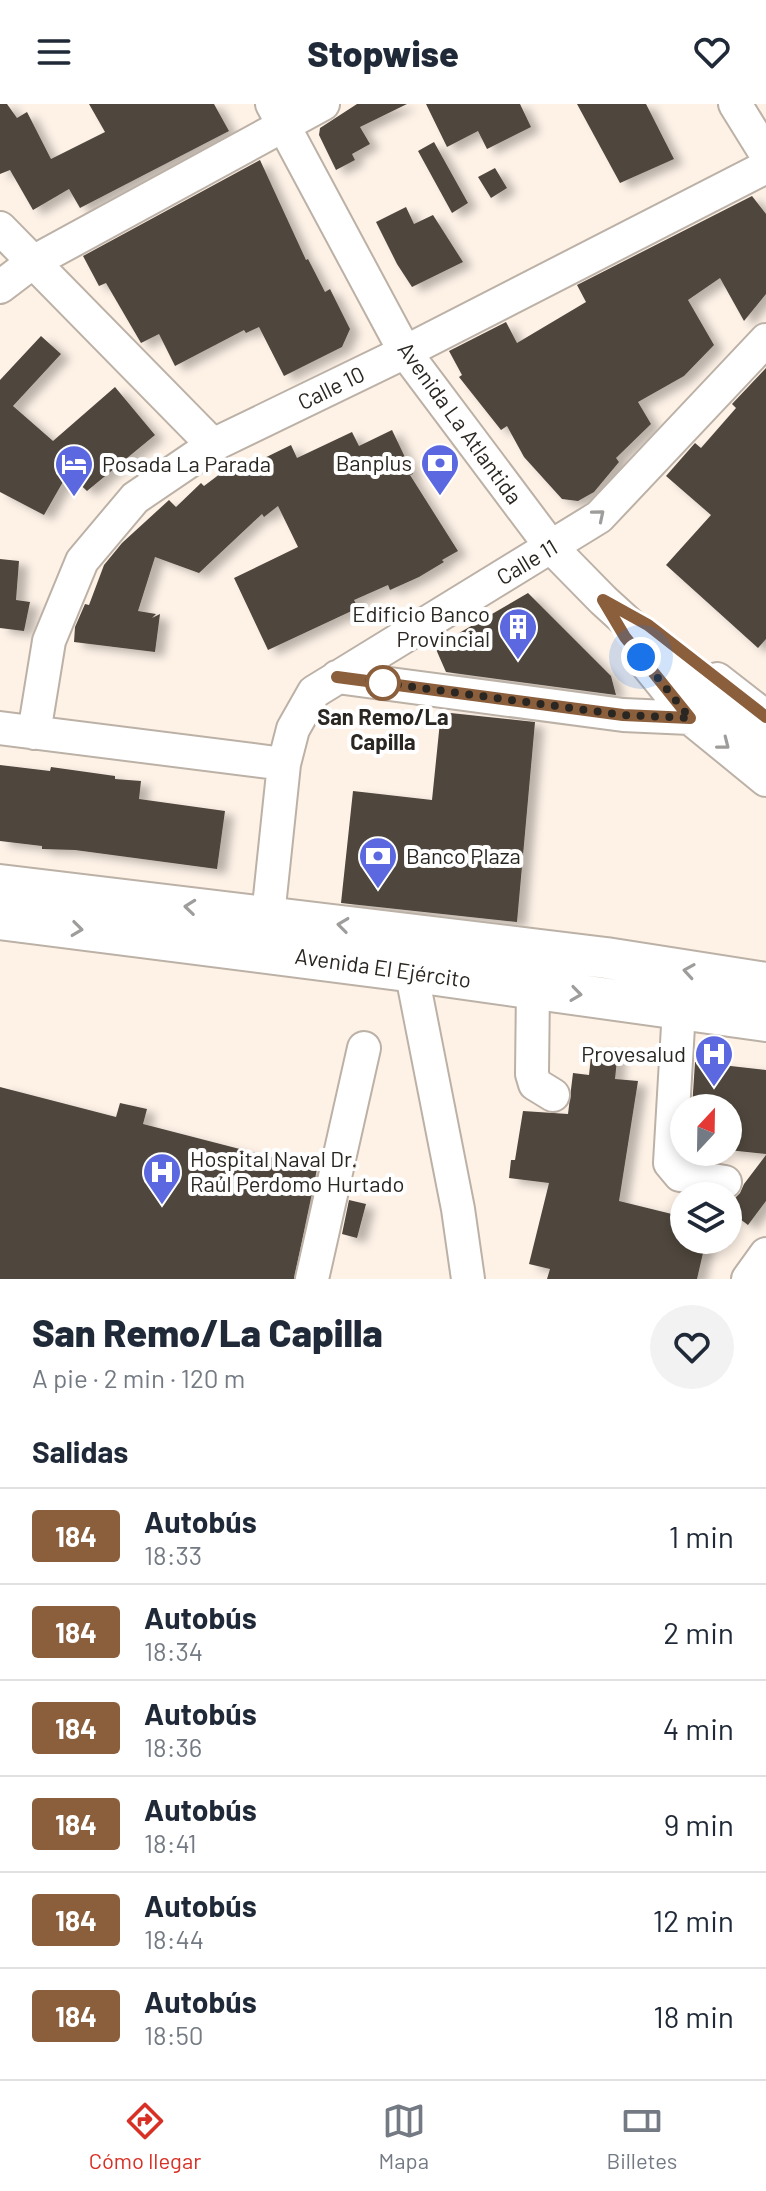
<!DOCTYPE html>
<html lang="es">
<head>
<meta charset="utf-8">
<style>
	:root { --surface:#fff; --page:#f2f2f3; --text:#1f2937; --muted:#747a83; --line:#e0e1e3; --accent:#d93025 }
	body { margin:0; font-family:Barlow,sans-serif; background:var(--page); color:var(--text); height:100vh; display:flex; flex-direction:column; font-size:30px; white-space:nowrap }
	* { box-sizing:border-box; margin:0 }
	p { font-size:26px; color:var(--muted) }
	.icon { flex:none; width:44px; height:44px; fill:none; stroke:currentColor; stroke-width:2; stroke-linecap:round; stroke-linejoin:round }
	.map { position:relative; height:1175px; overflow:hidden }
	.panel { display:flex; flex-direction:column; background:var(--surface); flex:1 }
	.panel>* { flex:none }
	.badge { padding:0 16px; border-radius:6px; font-size:28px; line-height:52px }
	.needle { width:52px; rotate:22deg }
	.fabs { position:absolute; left:670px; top:990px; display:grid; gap:16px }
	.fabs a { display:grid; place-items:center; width:72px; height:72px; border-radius:50%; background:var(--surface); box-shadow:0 4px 12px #0003; font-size:40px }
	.you { position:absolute; width:40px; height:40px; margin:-20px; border:6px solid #fff; border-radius:50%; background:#1a73e8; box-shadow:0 0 0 12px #1a73e833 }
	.map>.badge { position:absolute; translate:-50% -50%; box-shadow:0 0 0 4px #fff }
	h2 { padding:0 32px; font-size:30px; line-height:72px }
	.round { display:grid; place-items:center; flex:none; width:84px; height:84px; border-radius:42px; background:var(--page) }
	.headline { display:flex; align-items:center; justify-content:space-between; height:136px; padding:0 32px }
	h1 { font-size:38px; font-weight:800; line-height:60px }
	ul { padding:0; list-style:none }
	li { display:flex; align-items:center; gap:24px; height:96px; padding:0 32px; border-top:2px solid var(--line) }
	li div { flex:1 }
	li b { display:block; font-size:30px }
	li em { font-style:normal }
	li .badge { min-width:88px; font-weight:700; text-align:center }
	header { display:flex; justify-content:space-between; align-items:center; height:104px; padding:0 32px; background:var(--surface); font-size:36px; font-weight:800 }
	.dock { display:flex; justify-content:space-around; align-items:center; height:112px; border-top:2px solid var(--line); background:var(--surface); font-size:22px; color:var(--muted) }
	.dock a { display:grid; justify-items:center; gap:4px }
	.dock .current { color:var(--accent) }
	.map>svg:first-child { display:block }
	.building { fill:#50463d; filter:url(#shadow) }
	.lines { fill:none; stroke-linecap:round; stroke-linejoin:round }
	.minor-casing { stroke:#bcb1a6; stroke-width:36 }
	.major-casing { stroke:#bcb1a6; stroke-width:44 }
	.minor { stroke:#fff; stroke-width:32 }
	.major { stroke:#fff; stroke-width:40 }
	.oneway { stroke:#9f9d9b }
	.line-casing { stroke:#fff; stroke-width:18 }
	.line { stroke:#8b5e3c; stroke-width:12 }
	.walk { stroke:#2a2621; stroke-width:8; stroke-dasharray:0 14.4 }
	.stop-dot { fill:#fff; stroke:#8b5e3c; stroke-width:4 }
	.labels { text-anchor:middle; stroke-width:8; stroke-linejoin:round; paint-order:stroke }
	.street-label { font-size:22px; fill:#2a2621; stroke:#fff }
	.poi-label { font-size:22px; fill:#2a2621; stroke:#fff; text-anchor:end }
	.stop-label { font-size:22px; font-weight:bold; fill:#2a2621; stroke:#fff }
</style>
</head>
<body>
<header><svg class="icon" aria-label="menu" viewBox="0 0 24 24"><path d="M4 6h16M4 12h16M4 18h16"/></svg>Stopwise<svg class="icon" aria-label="heart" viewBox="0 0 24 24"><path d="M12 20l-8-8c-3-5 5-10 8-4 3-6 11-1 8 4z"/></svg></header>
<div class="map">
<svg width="766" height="1175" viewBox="0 0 766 1175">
	<defs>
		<filter id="shadow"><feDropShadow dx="9" dy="5" stdDeviation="4" flood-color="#0004"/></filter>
	</defs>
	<rect width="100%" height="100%" fill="#fef2e7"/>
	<path class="building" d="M 0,0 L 7,0 L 17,14 L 27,8 L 51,55 L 105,28 L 89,0 L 214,0 L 229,27 L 80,104 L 69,85 L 33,106 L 10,66 L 0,70 Z
		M 357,0 L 407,0 L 360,23 L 370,40 L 352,50 L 355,56 L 336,66 L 319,31 L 320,24 Z
		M 426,0 L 520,0 L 531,23 L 487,45 L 478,27 L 447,43 Z
		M 577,0 L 646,0 L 674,55 L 620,79 Z
		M 434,38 L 468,99 L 452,109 L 418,47 Z
		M 260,56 L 306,156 L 308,155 L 325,188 L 330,185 L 350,225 L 342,243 L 284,272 L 259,223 L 246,229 L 244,226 L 175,262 L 159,230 L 141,239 L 106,179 L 99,182 L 83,152 Z
		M 495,64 L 507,84 L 491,94 L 478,73 Z
		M 752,92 L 766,110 L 766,190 L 744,217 L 720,174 L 688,196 L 714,241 L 684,272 L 638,298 L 651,320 L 616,354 L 619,358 L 594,388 L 578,397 L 562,395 L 524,353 L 507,322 L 501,326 L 459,273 L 462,271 L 449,247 L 506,218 L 517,239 L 586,198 L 577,181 Z
		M 406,103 L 414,120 L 433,111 L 463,158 L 412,183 L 397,160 L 376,118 Z
		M 41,232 L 61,250 L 13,302 L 53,337 L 115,283 L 155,331 L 87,387 L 68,369 L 44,411 L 0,388 L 0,276 Z
		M 766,264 L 766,535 L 758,544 L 666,461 L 711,411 L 666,372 L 695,339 L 701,344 L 736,304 L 732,300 Z
		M 392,326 L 413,370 L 410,371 L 458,447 L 442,456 L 444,458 L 419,473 L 390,486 L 388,481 L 354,496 L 358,504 L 268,546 L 234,474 L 298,443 L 278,402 L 264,413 L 262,410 L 199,469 L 155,453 L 138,507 L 156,510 L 152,514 L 160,510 L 155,548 L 74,538 L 75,523 L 85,500 L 89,501 L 104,461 L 122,439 L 169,396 L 176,403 L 201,379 L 204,382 L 241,354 L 248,362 L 291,341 L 297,354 L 352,328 L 359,342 Z
		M 0,455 L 19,457 L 16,496 L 30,498 L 24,527 L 0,524 Z
		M 528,489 L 611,572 L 616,591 L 446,568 L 435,543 Z
		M 441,608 L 535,618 L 517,818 L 341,799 L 353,687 L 432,696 Z
		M 0,661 L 50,667 L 51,663 L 115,672 L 115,675 L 141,677 L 139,695 L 225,707 L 217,765 L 75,746 L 42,745 L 42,742 L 0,737 Z
		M 592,943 L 618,946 L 615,975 L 638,977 L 619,1097 L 684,1113 L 684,1136 L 706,1136 L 697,1175 L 547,1175 L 550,1165 L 529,1160 L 549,1079 L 509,1074 L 511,1056 L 515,1056 L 523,1007 L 568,1010 L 573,969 L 589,971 Z
		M 695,958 L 766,966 L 766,1050 L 728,1046 L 728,1004 L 692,1004 Z
		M 0,983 L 116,1013 L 120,999 L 147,1005 L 143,1020 L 317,1065 L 294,1175 L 0,1175 Z
		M 766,1051 L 766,1097 L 748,1121 L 728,1106 L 728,1101 L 740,1089 L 744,1080 Z
		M 349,1096 L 366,1100 L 357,1134 L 342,1130 Z"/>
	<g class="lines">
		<g class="minor-casing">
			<path id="minor" d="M 272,0 L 405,248 L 552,444 L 603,496 L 766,645
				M 735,0 L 766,50
				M 0,124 L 213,341
				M 0,183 L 33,158 L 323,0
				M 640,552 L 690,614 L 766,676
				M 337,573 L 623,611 L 690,614
				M 717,575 L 766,613
				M 0,624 L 284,660
				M 34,629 L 49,537 L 82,457 L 135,394 L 213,341 L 405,248 L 766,63
				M 268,812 L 284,660 L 293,625 L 314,588 L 599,413 L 766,236
				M 417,846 L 414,881 L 458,1105 L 468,1175
				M 533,884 L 532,970 L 535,980 L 553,991
				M 679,905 L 670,1059 L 680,1071 L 725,1078
				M 312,1175 L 364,944
				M 748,1175 L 766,1150"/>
		</g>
		<g class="major-casing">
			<path id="major" d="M 0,781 L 606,854 L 766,879
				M 0,815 L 415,868 L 766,917"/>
		</g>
		<use href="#minor" class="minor"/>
		<use href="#major" class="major"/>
	</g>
	<defs><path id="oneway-chevron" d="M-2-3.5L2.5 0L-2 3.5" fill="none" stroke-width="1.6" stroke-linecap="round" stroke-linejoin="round" transform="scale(2)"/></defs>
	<g class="oneway">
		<use href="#oneway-chevron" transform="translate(599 411) rotate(-40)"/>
		<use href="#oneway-chevron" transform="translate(724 640) rotate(38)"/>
		<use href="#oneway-chevron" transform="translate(190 803) rotate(-174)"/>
		<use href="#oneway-chevron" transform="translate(343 821) rotate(-173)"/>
		<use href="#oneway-chevron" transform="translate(77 825) rotate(7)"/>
		<use href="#oneway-chevron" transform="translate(689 867) rotate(-171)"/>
		<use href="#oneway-chevron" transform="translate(576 890) rotate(8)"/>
	</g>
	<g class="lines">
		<g class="line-casing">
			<path id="line" d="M 337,573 L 623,611 L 690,614 L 625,533 L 603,496 L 648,521 L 766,613"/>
		</g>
		<use href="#line" class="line"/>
		<path class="walk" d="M 383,579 L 369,577 L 623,611 L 690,614 L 641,553"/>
	</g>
	<defs>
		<g id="bank-pin" transform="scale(2)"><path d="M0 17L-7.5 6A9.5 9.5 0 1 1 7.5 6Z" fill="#5c68df" stroke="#fff"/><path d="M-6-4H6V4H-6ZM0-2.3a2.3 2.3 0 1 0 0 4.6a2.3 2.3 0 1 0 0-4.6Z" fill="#fff"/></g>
		<g id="hotel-pin" transform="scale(2)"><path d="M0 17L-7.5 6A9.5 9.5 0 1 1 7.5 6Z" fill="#5c68df" stroke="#fff"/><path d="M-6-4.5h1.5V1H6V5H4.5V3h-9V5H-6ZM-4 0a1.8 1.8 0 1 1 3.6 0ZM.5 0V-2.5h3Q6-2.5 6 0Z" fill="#fff"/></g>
		<g id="building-pin" transform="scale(2)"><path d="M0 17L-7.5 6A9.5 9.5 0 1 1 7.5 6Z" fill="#5c68df" stroke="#fff"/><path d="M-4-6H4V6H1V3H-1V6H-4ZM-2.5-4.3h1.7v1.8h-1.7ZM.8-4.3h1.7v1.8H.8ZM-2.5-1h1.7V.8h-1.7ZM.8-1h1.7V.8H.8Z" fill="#fff"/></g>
		<g id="hospital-pin" transform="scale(2)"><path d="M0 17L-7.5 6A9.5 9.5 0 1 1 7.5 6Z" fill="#5c68df" stroke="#fff"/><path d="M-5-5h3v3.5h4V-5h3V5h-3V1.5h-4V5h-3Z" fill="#fff"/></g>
	</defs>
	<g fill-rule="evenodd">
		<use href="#bank-pin" x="440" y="359"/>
		<use href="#hotel-pin" x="74" y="360"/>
		<use href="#building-pin" x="518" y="523"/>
		<use href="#bank-pin" x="378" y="752"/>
		<use href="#hospital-pin" x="714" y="950"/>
		<use href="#hospital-pin" x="162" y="1068"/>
	</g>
	<circle class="stop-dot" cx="383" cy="579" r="16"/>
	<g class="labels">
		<g class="street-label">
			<text transform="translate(331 284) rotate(-26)" y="8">Calle 10</text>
			<text transform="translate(460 319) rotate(54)" y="8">Avenida La Atlantida</text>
			<text transform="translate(527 458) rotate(-31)" y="8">Calle 11</text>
			<text transform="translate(383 864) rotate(8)" y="8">Avenida El Ejército</text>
		</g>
		<g class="poi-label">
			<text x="412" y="367">Banplus</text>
			<text x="102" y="368" text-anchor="start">Posada La Parada</text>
			<text x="490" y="518">Edificio Banco<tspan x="490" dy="25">Provincial</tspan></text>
			<text x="406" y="760" text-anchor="start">Banco Plaza</text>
			<text x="686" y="958">Provesalud</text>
			<text x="190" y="1063" text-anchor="start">Hospital Naval Dr.<tspan x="190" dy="25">Raúl Perdomo Hurtado</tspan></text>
		</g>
		<g class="stop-label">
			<text x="383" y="621">San Remo/La<tspan x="383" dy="25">Capilla</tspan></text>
		</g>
	</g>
</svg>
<div class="fabs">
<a><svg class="needle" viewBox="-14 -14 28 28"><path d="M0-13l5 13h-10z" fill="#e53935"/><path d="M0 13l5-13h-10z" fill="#747a83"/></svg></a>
<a><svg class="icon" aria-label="layers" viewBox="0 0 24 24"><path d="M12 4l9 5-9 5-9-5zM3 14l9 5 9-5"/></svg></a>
</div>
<div class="you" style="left:641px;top:553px"></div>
</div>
<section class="panel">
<div class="headline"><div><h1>San Remo/La Capilla</h1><p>A pie · 2 min · 120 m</p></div><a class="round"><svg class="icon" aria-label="heart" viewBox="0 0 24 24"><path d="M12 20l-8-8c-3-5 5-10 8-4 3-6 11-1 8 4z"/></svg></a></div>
<h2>Salidas</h2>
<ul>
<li><span class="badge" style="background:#8b5e3c;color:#fff">184</span><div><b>Autobús</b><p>18:33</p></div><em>1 min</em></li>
<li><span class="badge" style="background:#8b5e3c;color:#fff">184</span><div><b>Autobús</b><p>18:34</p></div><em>2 min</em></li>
<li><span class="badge" style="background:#8b5e3c;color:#fff">184</span><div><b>Autobús</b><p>18:36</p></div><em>4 min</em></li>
<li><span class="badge" style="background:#8b5e3c;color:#fff">184</span><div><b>Autobús</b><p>18:41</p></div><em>9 min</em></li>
<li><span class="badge" style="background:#8b5e3c;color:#fff">184</span><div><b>Autobús</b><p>18:44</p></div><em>12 min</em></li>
<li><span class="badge" style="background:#8b5e3c;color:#fff">184</span><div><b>Autobús</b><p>18:50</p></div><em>18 min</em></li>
</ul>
</section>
<nav class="dock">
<a class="current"><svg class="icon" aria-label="directions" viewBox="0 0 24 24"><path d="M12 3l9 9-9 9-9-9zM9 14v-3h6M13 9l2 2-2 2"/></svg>Cómo llegar</a>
<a><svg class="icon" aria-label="map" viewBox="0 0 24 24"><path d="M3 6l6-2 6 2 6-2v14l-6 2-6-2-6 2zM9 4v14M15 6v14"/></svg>Mapa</a>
<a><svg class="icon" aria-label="tickets" viewBox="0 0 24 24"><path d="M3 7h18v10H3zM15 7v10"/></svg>Billetes</a>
</nav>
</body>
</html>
